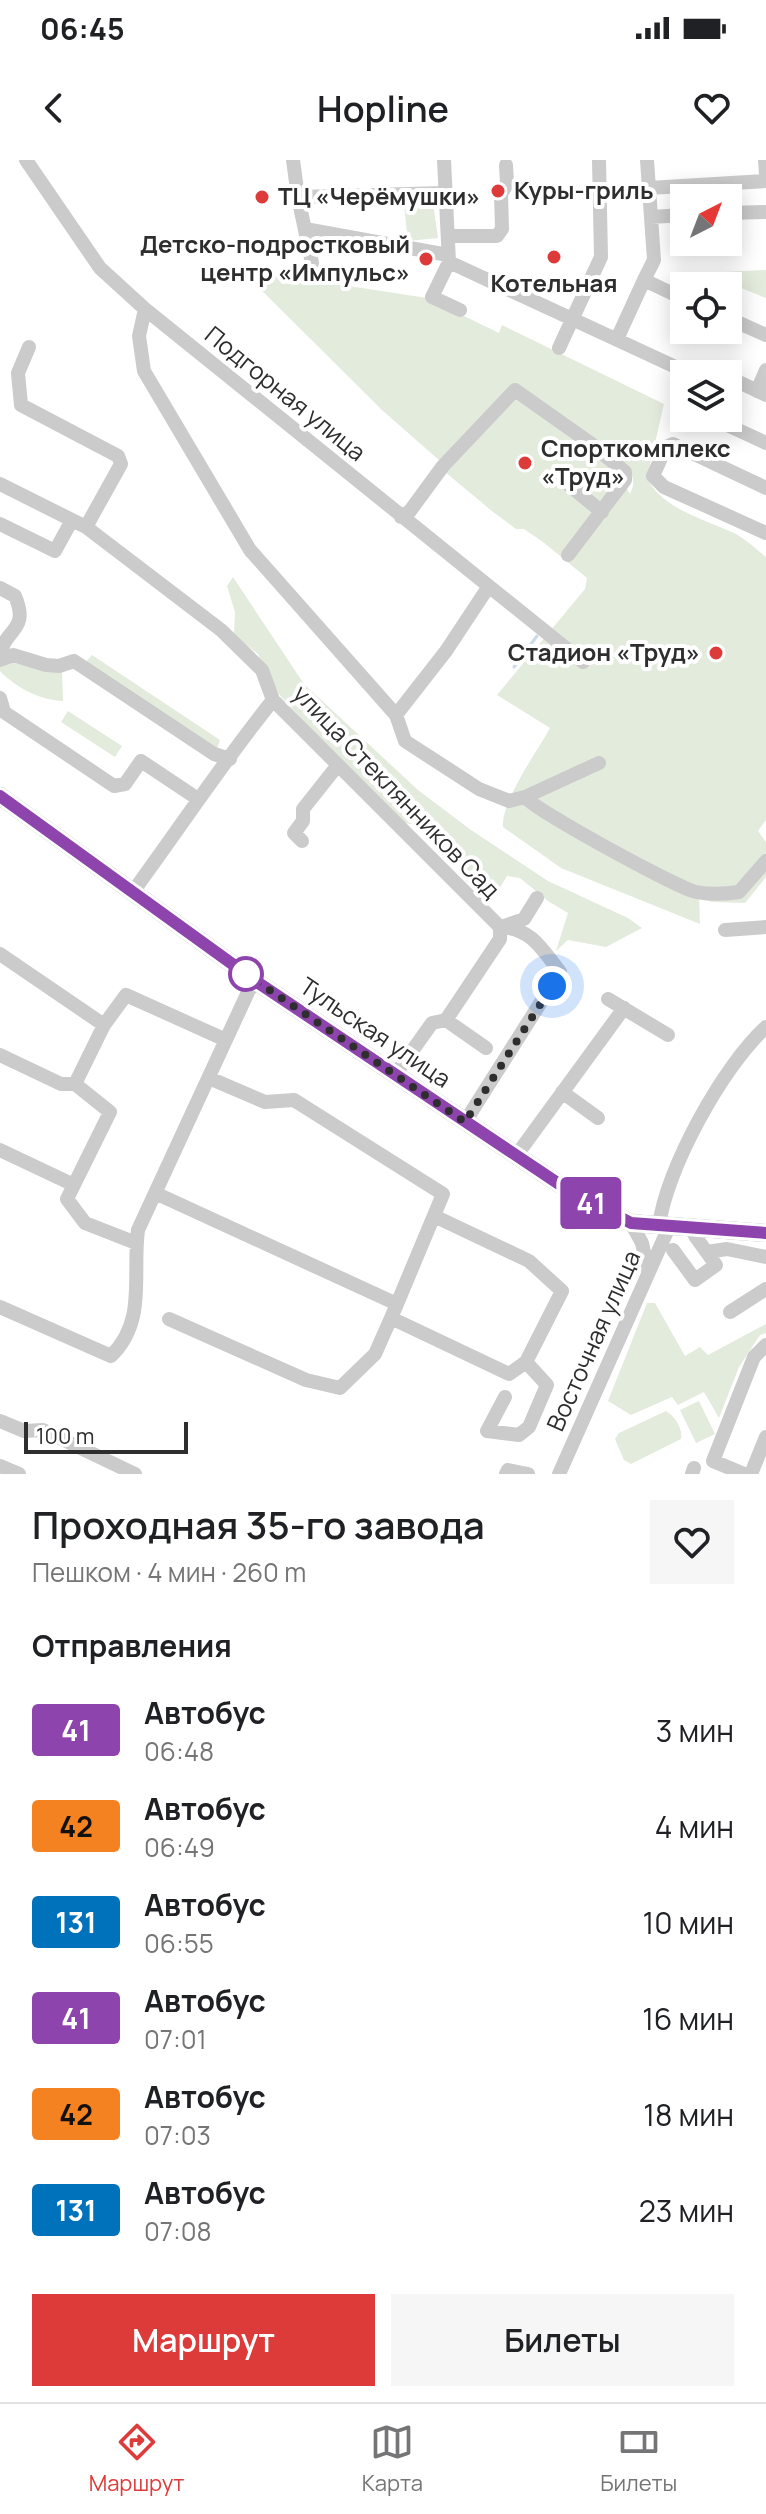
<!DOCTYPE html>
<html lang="ru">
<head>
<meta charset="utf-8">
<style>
	:root { --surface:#fff; --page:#f6f6f6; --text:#202124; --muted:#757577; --line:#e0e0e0; --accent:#dc3b3a }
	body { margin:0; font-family:Manrope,sans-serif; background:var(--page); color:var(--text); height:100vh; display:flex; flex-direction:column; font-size:30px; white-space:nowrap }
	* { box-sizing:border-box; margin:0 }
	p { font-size:26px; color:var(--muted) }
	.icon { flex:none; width:44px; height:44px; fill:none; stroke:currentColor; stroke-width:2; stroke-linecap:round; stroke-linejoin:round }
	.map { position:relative; height:1314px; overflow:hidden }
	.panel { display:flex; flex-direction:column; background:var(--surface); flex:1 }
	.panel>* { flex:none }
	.badge { padding:0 16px; border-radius:6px; font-size:28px; line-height:52px }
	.needle { width:52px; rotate:42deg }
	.tools { position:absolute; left:670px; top:24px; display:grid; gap:16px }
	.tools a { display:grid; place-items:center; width:72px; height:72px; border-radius:0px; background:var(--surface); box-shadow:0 4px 20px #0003; font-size:40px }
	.scale { position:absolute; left:24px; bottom:20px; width:164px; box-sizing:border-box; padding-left:8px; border:4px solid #2e2e2e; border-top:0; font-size:22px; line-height:28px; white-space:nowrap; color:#2e2e2e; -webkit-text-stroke:6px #fff; paint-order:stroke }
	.you { position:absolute; width:40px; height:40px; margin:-20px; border:6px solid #fff; border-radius:50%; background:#1a73e8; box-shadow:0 0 0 12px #1a73e833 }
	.map>.badge { position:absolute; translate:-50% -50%; box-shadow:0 0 0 4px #fff }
	h2 { padding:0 32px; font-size:30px; line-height:72px }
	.round { display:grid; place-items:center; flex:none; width:84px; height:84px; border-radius:0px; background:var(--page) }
	.head { display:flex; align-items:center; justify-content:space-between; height:136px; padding:0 32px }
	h1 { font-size:38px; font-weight:600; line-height:60px }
	.action { display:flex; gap:16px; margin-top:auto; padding:16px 32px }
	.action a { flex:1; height:92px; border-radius:0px; background:var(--accent); color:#fff; font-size:32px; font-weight:600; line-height:92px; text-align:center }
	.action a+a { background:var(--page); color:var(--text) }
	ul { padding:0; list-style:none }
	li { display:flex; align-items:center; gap:24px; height:96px; padding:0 32px }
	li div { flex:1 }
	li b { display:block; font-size:30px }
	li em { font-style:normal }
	li .badge { min-width:88px; font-weight:700; text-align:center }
	.status { display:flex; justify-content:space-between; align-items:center; height:56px; padding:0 40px; background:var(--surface); direction:ltr }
	.status svg { height:22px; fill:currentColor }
	header { display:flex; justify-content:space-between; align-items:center; height:104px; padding:0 32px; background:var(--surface); font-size:36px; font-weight:600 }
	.dock { display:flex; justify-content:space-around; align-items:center; height:112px; border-top:2px solid var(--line); background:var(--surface); font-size:22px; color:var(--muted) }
	.dock a { display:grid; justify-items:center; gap:4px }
	.dock .selected { color:var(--accent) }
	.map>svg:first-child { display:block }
	.green { fill:#e3ebdc }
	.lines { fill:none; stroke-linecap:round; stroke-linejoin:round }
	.stream { stroke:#cadaea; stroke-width:3 }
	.minor { stroke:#cbcbcb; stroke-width:14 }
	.major { stroke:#a6a6a6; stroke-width:18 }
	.line-casing { stroke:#fff; stroke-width:18 }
	.line { stroke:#8e44ad; stroke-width:12 }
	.walk { stroke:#2e2e2e; stroke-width:8; stroke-dasharray:0 14.4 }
	.poi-dot { fill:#dc3b3a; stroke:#fff; stroke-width:3 }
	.stop-dot { fill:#fff; stroke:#8e44ad; stroke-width:4 }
	.labels { text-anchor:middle; stroke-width:8; stroke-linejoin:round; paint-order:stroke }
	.poi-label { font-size:24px; font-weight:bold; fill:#2e2e2e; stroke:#fff; text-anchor:start }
	.street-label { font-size:24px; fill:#2e2e2e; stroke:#fff }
</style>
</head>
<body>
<div class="status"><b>06:45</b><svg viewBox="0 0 49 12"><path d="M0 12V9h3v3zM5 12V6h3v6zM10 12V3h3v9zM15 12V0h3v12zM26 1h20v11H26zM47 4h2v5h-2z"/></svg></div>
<header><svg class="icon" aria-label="back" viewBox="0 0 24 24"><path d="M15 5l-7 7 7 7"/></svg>Hopline<svg class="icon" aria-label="heart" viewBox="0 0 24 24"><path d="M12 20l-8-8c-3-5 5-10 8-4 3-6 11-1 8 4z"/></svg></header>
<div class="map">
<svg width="766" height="1314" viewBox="0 0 766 1314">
	<rect width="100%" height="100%" fill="#fff"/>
	<path class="green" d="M 433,43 L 438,78 L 408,81 L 404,46 Z
		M 235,104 L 316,121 L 427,138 L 499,173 L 502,165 L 664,244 L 647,318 C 663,350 705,359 736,374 C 747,380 756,389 766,397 L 766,660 L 758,671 L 766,682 L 766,717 L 745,743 L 712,742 L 699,738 L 700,764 L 561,708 L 503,667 C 501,641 537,592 550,568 L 497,535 L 585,429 L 587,418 L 543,382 L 524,369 L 516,369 L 493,352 L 444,311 L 516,234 L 616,311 L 630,334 C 637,320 632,314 622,303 L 515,223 L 440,301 L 382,250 Z
		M 766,110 L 766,138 L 704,113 Z
		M 233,417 L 304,524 L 418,630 L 471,670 L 548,721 L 628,758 L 642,768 L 606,787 L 568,780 L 556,791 L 568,753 L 548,741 L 520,718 L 507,716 L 498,731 L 485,738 L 462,717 L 458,693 L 445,686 L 434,668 L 405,663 L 311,569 L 278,533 L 258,494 L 234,475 L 235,452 L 227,426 Z
		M 92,495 L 220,580 L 216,592 L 83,505 Z
		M 8,502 L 62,512 L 63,541 C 39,540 17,528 0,511 L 0,506 Z
		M 68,551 L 122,586 L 115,597 L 61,562 Z
		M 647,1143 L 655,1143 L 685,1196 L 700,1187 L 708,1195 L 766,1164 L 766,1173 L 760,1175 L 739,1207 L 719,1258 L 704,1232 L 678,1245 L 672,1237 L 631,1255 L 608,1241 Z
		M 699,1241 L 715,1274 L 696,1283 L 680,1250 Z
		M 666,1251 C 675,1256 683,1269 681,1279 L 631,1304 L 624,1300 L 615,1279 L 619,1273 Z"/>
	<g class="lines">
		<path class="stream" d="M 514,507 L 537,476"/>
		<path class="minor" d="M 26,0 L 100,108 L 145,149 L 583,502
			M 293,0 L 298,37 L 445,33
			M 444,0 L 449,102 L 680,209
			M 647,0 L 654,100 L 644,120 L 684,139
			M 765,0 L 766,14
			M 649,28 L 766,21
			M 298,37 L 312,103
			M 728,53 L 766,52
			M 651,57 L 684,55
			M 305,69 L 448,95
			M 448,76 L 497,76 L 502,69 L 501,34 L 507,24 L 506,5
			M 449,102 L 432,137 L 460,150
			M 145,149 L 139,176 L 144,211 L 250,390 L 396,555 L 405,581 L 479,629 L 509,641 L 525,637 L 599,603
			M 728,158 L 766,175
			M 617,179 L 644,120
			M 29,187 L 18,213 L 21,245 L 118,296 L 121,304 L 86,367
			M 559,188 L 601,97 L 599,0
			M 707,214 L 710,209 L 721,214
			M 728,217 L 766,235
			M 757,231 L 766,210
			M 712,258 L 766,283
			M 0,324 L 86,367 L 221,470 L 262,510 L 273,540 L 500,767
			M 569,325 L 602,352
			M 766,328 L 673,284 L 666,287 L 653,316 L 664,327 L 766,373
			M 401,357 L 410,351 L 443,306 L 515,230 L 590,283 L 625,312 L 625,320 L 568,395
			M 0,364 L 55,391 L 72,360
			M 0,428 L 15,436 C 30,471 5,468 0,495
			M 0,500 L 13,495 L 46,505 L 59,506 L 74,501 L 214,594 L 230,599
			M 0,538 L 4,552 L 114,626 L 125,624 L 141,601 L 198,639
			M 396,555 L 446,491 L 489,426
			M 525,637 C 536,651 676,727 696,732 C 710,735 725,734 739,732 L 766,701
			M 302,681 L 294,673 L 303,661 L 303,649 L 338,605
			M 132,733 C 179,669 223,602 273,540
			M 504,766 L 524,759 L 537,738
			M 725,770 L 766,767
			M 0,794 L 104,865 L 126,835 L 226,880
			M 608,839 L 668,875
			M 446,860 L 500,779 L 500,767
			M 104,865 L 75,924 L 110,952 L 67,1039 L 85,1063 L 136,1083
			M 0,895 L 61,924 L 75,924
			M 395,915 L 432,863 L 446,860 L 486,888
			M 562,932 L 598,958
			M 465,962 L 560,812 C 542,789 531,768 500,767
			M 0,990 L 74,1025
			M 516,996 L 624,848
			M 155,1033 L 397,1144 L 443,1034 L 294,940 L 265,942 L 209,918
			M 631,1063 L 642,1083 L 648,1111
			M 659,1066 C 666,1009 723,906 766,867
			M 673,1090 L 695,1120 L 716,1105 L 695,1076
			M 707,1092 L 727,1089 L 766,1097
			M 397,1144 L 391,1158 L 509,1214 L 526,1202 L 562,1131 L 529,1101 L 434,1056
			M 0,1147 L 111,1196 C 147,1161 132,1115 138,1070 L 249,830 L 257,822
			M 730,1152 L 766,1129
			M 169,1159 L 306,1220 L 340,1228 L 375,1194 L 391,1158
			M 505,1237 L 487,1271 L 519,1275 L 529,1267 L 547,1225 L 526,1202
			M 0,1261 L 24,1271 L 43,1270 L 135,1314
			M 0,1306 L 19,1314
			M 506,1314 L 508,1310 L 528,1314
			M 559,1314 L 669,1067
			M 692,1314 L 694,1308
			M 744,1314 L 713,1301 L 754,1197 L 766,1185
			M 751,1314 L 766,1277"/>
		<path class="major" d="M 0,636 L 257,822 L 571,1032 L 631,1063 L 766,1073"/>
	</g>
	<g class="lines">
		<g class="line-casing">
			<path id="line" d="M 0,636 L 257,822 L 571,1032 L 631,1063 L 766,1073"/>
		</g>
		<use href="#line" class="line"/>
		<path class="walk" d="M 246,814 L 465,962 L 552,826"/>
	</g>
	<g class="poi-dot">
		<circle cx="498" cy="31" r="8"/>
		<circle cx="262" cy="37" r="8"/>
		<circle cx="554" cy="97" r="8"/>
		<circle cx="426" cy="99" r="8"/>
		<circle cx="525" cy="303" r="8"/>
		<circle cx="716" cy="493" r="8"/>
	</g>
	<circle class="stop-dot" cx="246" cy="814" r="16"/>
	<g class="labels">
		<g class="poi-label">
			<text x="514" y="39">Куры-гриль</text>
			<text x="278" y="45">ТЦ «Черёмушки»</text>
			<text x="410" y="93" text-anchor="end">Детско-подростковый<tspan x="410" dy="28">центр «Импульс»</tspan></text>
			<text x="554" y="132" text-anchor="middle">Котельная</text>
			<text x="541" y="297">Спорткомплекс<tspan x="541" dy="28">«Труд»</tspan></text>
			<text x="700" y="501" text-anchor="end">Стадион «Труд»</text>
		</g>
		<g class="street-label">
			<text transform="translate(285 234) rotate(39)" y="8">Подгорная улица</text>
			<text transform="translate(396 632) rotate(46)" y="8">улица Стеклянников Сад</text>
			<text transform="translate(375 873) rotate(34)" y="8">Тульская улица</text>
			<text transform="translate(594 1181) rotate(-66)" y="8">Восточная улица</text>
		</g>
	</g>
</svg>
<div class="tools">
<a><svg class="needle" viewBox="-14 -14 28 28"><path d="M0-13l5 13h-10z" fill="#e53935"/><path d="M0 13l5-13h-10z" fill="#757577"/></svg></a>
<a><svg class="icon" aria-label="locate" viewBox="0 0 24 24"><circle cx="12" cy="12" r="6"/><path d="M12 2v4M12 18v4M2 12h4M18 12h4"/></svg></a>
<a><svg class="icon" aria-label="layers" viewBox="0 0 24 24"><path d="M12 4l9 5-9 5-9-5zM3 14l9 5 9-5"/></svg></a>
</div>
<div class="scale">100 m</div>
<div class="you" style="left:552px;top:826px"></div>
<b class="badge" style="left:591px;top:1043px;background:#8e44ad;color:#fff">41</b>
</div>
<section class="panel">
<div class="head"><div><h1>Проходная 35-го завода</h1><p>Пешком · 4 мин · 260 m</p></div><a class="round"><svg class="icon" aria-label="heart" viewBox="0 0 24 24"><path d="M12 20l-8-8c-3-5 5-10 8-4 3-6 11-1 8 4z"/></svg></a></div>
<h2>Отправления</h2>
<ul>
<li><span class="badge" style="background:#8e44ad;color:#fff">41</span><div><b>Автобус</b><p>06:48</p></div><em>3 мин</em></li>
<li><span class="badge" style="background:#f58220;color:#111">42</span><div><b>Автобус</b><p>06:49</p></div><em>4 мин</em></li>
<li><span class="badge" style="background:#0072bc;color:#fff">131</span><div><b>Автобус</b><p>06:55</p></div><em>10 мин</em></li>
<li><span class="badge" style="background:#8e44ad;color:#fff">41</span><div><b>Автобус</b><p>07:01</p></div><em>16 мин</em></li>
<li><span class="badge" style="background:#f58220;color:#111">42</span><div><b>Автобус</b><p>07:03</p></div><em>18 мин</em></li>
<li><span class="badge" style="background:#0072bc;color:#fff">131</span><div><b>Автобус</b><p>07:08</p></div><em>23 мин</em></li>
</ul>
<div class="action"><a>Маршрут</a><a>Билеты</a></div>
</section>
<nav class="dock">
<a class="selected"><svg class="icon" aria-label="directions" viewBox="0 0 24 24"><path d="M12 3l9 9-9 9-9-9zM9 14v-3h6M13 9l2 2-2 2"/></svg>Маршрут</a>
<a><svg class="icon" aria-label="map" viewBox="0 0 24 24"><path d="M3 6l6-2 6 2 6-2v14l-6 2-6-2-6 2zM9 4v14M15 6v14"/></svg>Карта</a>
<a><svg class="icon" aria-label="tickets" viewBox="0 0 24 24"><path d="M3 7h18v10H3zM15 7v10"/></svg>Билеты</a>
</nav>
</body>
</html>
